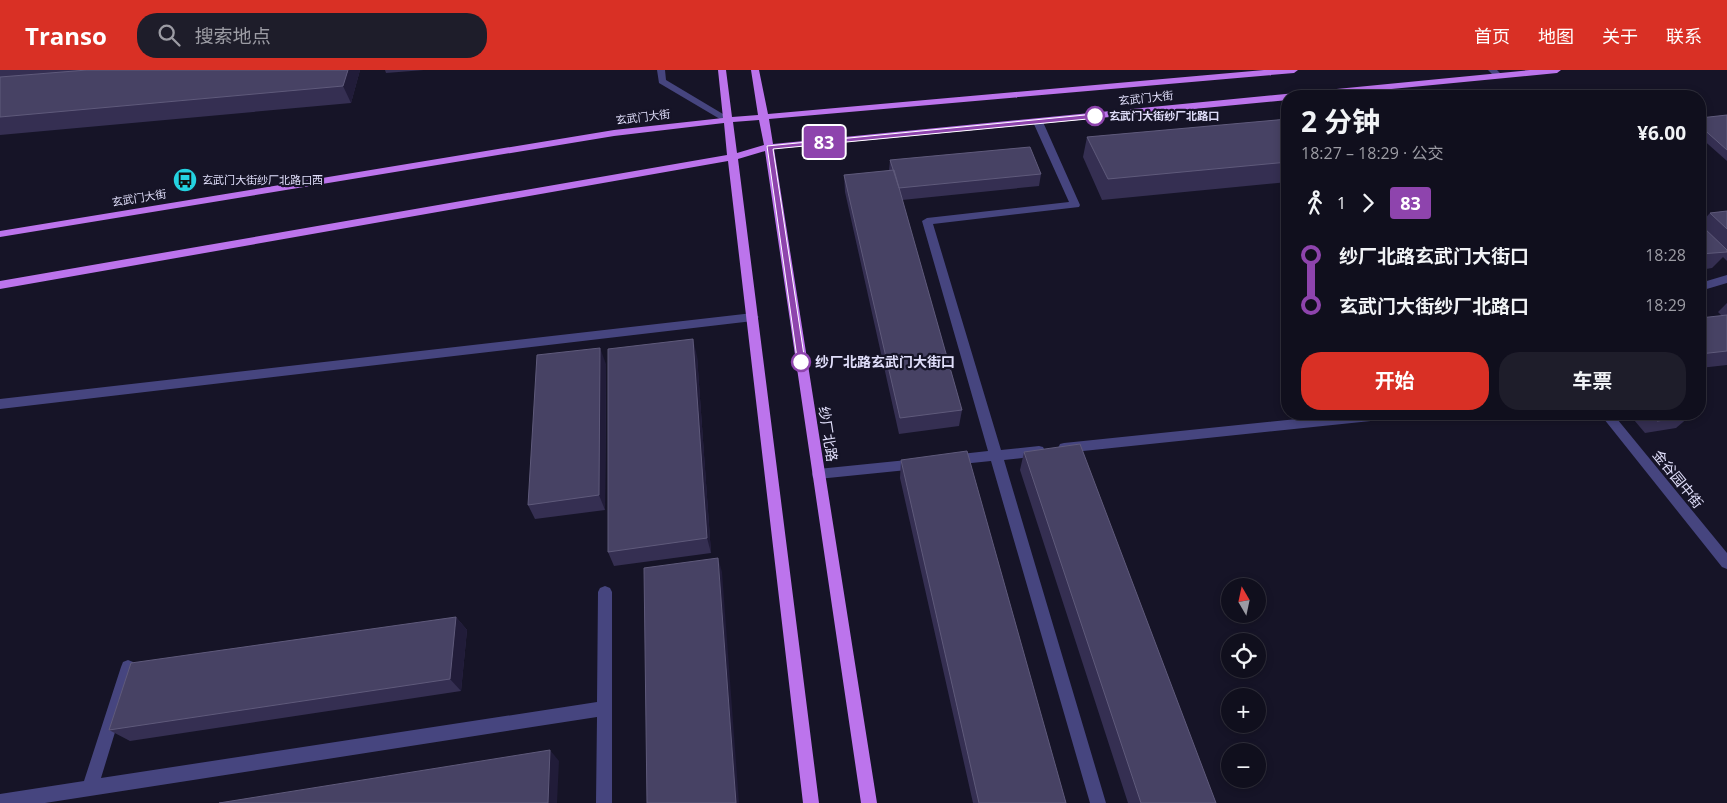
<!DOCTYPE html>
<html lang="zh">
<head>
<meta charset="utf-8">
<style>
	:root { --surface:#100f1d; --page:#1e1d2a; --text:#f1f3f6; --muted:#9c9ca4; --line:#302f3b; --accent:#d93025 }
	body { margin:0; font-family:"Open Sans","Noto Sans SC",sans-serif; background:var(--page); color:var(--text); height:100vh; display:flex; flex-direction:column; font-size:19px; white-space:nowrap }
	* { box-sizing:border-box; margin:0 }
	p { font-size:16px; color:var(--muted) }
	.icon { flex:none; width:28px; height:28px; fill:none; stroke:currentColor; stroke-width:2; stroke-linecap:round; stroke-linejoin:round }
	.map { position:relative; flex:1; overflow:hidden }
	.sheet { position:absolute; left:1281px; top:20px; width:425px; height:330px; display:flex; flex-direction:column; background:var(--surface); border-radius:20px; box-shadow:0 2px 8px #0003,0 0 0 1px var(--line) }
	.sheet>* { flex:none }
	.badge { padding:0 10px; border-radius:4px; font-size:18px; line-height:32px }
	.needle { width:32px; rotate:351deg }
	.buttons { position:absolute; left:1221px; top:508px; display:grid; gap:10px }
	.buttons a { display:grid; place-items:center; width:45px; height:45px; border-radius:50%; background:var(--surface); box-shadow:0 2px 8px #0003,0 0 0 1px var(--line); font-size:25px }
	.map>.badge { position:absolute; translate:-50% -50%; box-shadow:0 0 0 2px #fff }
	.legs { display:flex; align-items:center; gap:8px; height:55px; padding:0 20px; font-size:16px }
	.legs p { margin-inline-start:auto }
	.overview { display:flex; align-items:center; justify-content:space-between; height:85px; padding:0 20px }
	h1 { font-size:28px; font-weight:700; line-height:38px }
	.button { display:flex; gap:10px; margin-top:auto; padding:10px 20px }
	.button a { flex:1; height:58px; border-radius:20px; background:var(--accent); color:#fff; font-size:20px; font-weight:700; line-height:58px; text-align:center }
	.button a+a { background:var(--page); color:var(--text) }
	ul { padding:0 20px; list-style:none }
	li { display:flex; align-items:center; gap:18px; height:50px; font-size:19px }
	li i { display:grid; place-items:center; width:8px; height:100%; margin:0 6px; background:currentColor }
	li i::after { content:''; width:12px; height:12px; margin:-6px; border:4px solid; border-radius:50%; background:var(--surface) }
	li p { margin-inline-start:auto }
	li:first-child i { background:linear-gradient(#0000 50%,currentColor 0) }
	li:last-child i { background:linear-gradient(currentColor 50%,#0000 0) }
	header { display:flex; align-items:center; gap:30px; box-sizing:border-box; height:70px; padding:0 25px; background:var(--accent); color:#fff }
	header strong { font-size:24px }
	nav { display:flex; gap:28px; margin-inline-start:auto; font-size:18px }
	.search { width:350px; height:45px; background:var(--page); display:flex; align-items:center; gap:12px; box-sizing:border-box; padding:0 18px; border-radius:20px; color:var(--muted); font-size:19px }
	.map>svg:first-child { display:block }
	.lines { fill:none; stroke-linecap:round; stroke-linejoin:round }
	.minor { fill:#46457f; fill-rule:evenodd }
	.major { fill:#bc74ec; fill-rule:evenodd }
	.wall { fill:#352f52 }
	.shaded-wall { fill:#211c39 }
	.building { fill:#474264; stroke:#5f5a7b }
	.line-1 { fill:#8e44ad; stroke:#fff }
	.stop-1-dot { fill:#fff; stroke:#8e44ad; stroke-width:2.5 }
	.labels { text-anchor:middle; stroke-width:4.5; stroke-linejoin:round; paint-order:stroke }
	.far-street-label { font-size:11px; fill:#e0defa; stroke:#161427 }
	.far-stop-label { font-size:11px; font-weight:bold; fill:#e0defa; stroke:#161427; text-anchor:start }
	.far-poi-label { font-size:11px; fill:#e0defa; stroke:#161427; text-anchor:start }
	.stop-label { font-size:14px; font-weight:bold; fill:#e0defa; stroke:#161427; text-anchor:start }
	.street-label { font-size:14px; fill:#e0defa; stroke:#161427 }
</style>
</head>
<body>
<header>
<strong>Transo</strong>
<div class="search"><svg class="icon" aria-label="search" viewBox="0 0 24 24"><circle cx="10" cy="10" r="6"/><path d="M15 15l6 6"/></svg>搜索地点</div>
<nav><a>首页</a><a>地图</a><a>关于</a><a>联系</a></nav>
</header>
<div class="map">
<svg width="1727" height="733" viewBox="0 0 1727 733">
	<rect width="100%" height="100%" fill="#161427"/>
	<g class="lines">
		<path class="minor" d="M 657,0 L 665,0 L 666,10 L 733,50 L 731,52 L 725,52 L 659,13 Z
			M 1488,0 L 1497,0 L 1503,6 L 1502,8 L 1496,8 Z
			M 1038,49 L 1043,52 L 1080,135 L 1079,137 L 933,154 L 1001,380 L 1039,376 L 1043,377 L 1045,381 L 1043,385 L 1039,386 L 1004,390 L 1106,733 L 1090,733 L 991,391 L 952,395 L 947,394 L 946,390 L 947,386 L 952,385 L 988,381 L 922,151 L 927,148 L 1069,132 L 1033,52 Z
			M 1727,205 L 1727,213 L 1700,221 L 1700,213 Z
			M 753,243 L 759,247 L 753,251 L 0,339 L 0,329 Z
			M 1346,344 L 1396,344 L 1394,347 L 1390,349 L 1064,383 L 1060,382 L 1058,378 L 1060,374 L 1064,373 Z
			M 1600,344 L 1613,344 L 1727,483 L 1727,499 L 1722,497 Z
			M 917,389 L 922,390 L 923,394 L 922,398 L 917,399 L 818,409 L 813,408 L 812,404 L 813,400 L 818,399 Z
			M 605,516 L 610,518 L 612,522 L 612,733 L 596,733 L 597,647 L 45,733 L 0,733 L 0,724 L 84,711 L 121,597 L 123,592 L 128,590 L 133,592 L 135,597 L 101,708 L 597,632 L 598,522 L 600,518 Z"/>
		<path class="major" d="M 718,0 L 726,0 L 732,47 L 758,45 L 751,0 L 759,0 L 768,44 L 1264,0 L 1298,0 L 1294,3 L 769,49 L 773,74 L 1530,0 L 1561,0 L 1557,3 L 1319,26 L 1288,26 L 1288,30 L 774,79 L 877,733 L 861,733 L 765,81 L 738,89 L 819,733 L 803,733 L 728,91 L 0,219 L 0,211 L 727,85 L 724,53 L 614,66 L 0,167 L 0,161 L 614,60 L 723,48 ZM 759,50 L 764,75 L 737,83 L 733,52 Z"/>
	</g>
	<path class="wall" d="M 0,0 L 360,0 L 351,33 L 0,65 Z
		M 385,0 L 424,0 L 386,3 Z
		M 1727,45 L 1727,91 L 1700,67 L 1700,48 Z
		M 1288,49 L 1288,112 L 1102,130 L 1083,87 L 1087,67 Z
		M 890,90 L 1041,104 L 1039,116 L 902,130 L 962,340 L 959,356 L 899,364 L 845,122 L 844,105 L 889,101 Z
		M 1727,141 L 1727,191 L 1723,187 L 1712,198 L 1700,200 L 1700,154 L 1710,143 Z
		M 1727,233 L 1727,295 L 1700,298 L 1700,248 L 1722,246 L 1718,242 Z
		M 697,286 L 711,483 L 614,496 L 608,482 Z
		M 606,294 L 605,440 L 535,449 L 528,435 Z
		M 1629,344 L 1687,344 L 1689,347 L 1676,358 L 1645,363 Z
		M 1024,382 L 1216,733 L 1128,733 L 1020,400 Z
		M 901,390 L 1066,733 L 973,733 L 900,408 Z
		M 456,547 L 467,560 L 461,621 L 130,671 L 109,660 Z"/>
	<path class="shaded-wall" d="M 348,0 L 360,0 L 351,33 L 343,16 Z
		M 693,269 L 697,286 L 711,483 L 707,468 Z
		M 600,278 L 606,294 L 605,440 L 599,425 Z
		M 718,488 L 722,502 L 739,733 L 736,733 Z
		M 456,547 L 467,560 L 461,621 L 450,609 Z
		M 550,680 L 559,691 L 557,733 L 548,733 Z"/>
	<path class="building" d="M 87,0 L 348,0 L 343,16 L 0,47 L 0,7 Z
		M 1727,45 L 1727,80 L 1700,56 L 1700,48 Z
		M 1288,49 L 1288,92 L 1108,109 L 1087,67 Z
		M 1030,77 L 1041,104 L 899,118 L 890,90 Z
		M 894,100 L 962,340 L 900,348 L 844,105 Z
		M 1727,141 L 1727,159 L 1710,143 Z
		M 1702,156 L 1727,180 L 1727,182 L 1700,184 L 1700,157 Z
		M 1727,245 L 1727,281 L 1700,284 L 1700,248 Z
		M 693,269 L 707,468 L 608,482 L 608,279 Z
		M 600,278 L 599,425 L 528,435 L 537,285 Z
		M 1651,344 L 1687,344 L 1689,347 L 1657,351 Z
		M 1080,374 L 1216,733 L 1141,733 L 1024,382 Z
		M 967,381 L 1066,733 L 979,733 L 901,390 Z
		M 718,488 L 736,733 L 647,733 L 644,498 Z
		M 456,547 L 450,609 L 109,660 L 131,593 Z
		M 550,680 L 548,733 L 219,733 Z"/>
	<path class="line-1" d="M 1095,44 L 1099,46 L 1098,48 L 773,79 L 805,292 L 801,296 L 798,295 L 767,76 Z"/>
	<defs>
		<g id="bus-disc" transform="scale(1.25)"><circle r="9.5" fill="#24d2e0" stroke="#161427"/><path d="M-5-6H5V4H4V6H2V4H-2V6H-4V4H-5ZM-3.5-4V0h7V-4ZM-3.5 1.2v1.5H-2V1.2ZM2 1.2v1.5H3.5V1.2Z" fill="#111"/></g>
	</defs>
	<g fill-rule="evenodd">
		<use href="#bus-disc" x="185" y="110"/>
	</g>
	<g class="stop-1-dot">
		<circle cx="1095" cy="46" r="9"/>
		<circle cx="801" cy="292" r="9"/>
	</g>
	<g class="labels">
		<g class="far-street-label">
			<text transform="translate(1146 28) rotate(-6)" y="4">玄武门大街</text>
			<text transform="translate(643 47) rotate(-7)" y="4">玄武门大街</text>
			<text transform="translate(139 128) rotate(-9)" y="4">玄武门大街</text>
		</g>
		<g class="far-stop-label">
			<text x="1109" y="50">玄武门大街纱厂北路口</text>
		</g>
		<g class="far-poi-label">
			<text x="202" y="114">玄武门大街纱厂北路口西</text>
		</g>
		<g class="stop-label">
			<text x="815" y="297">纱厂北路玄武门大街口</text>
		</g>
		<g class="street-label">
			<text transform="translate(828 364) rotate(81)" y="5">纱厂北路</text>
			<text transform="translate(1678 409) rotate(51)" y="5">金谷园中街</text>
		</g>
	</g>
</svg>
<div class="buttons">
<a><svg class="needle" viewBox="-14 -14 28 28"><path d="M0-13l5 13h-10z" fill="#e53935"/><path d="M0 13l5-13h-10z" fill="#9c9ca4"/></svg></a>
<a><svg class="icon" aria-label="locate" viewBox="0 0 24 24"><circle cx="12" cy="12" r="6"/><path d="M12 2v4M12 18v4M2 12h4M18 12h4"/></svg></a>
<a>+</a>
<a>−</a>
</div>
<b class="badge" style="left:824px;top:72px;background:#8e44ad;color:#fff">83</b>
<section class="sheet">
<div class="overview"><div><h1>2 分钟</h1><p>18:27 – 18:29 · 公交</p></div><b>¥6.00</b></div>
<div class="legs"><svg class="icon" aria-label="walk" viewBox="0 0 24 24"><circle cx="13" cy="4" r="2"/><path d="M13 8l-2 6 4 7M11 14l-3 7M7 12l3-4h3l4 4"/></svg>1<svg class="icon" aria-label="forward" viewBox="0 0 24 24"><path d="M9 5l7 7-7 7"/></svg><b class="badge" style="background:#8e44ad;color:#fff">83</b></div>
<ul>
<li><i style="color:#8e44ad"></i><b>纱厂北路玄武门大街口</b><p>18:28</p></li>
<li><i style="color:#8e44ad"></i><b>玄武门大街纱厂北路口</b><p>18:29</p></li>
</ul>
<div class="button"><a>开始</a><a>车票</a></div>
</section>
</div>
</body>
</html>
